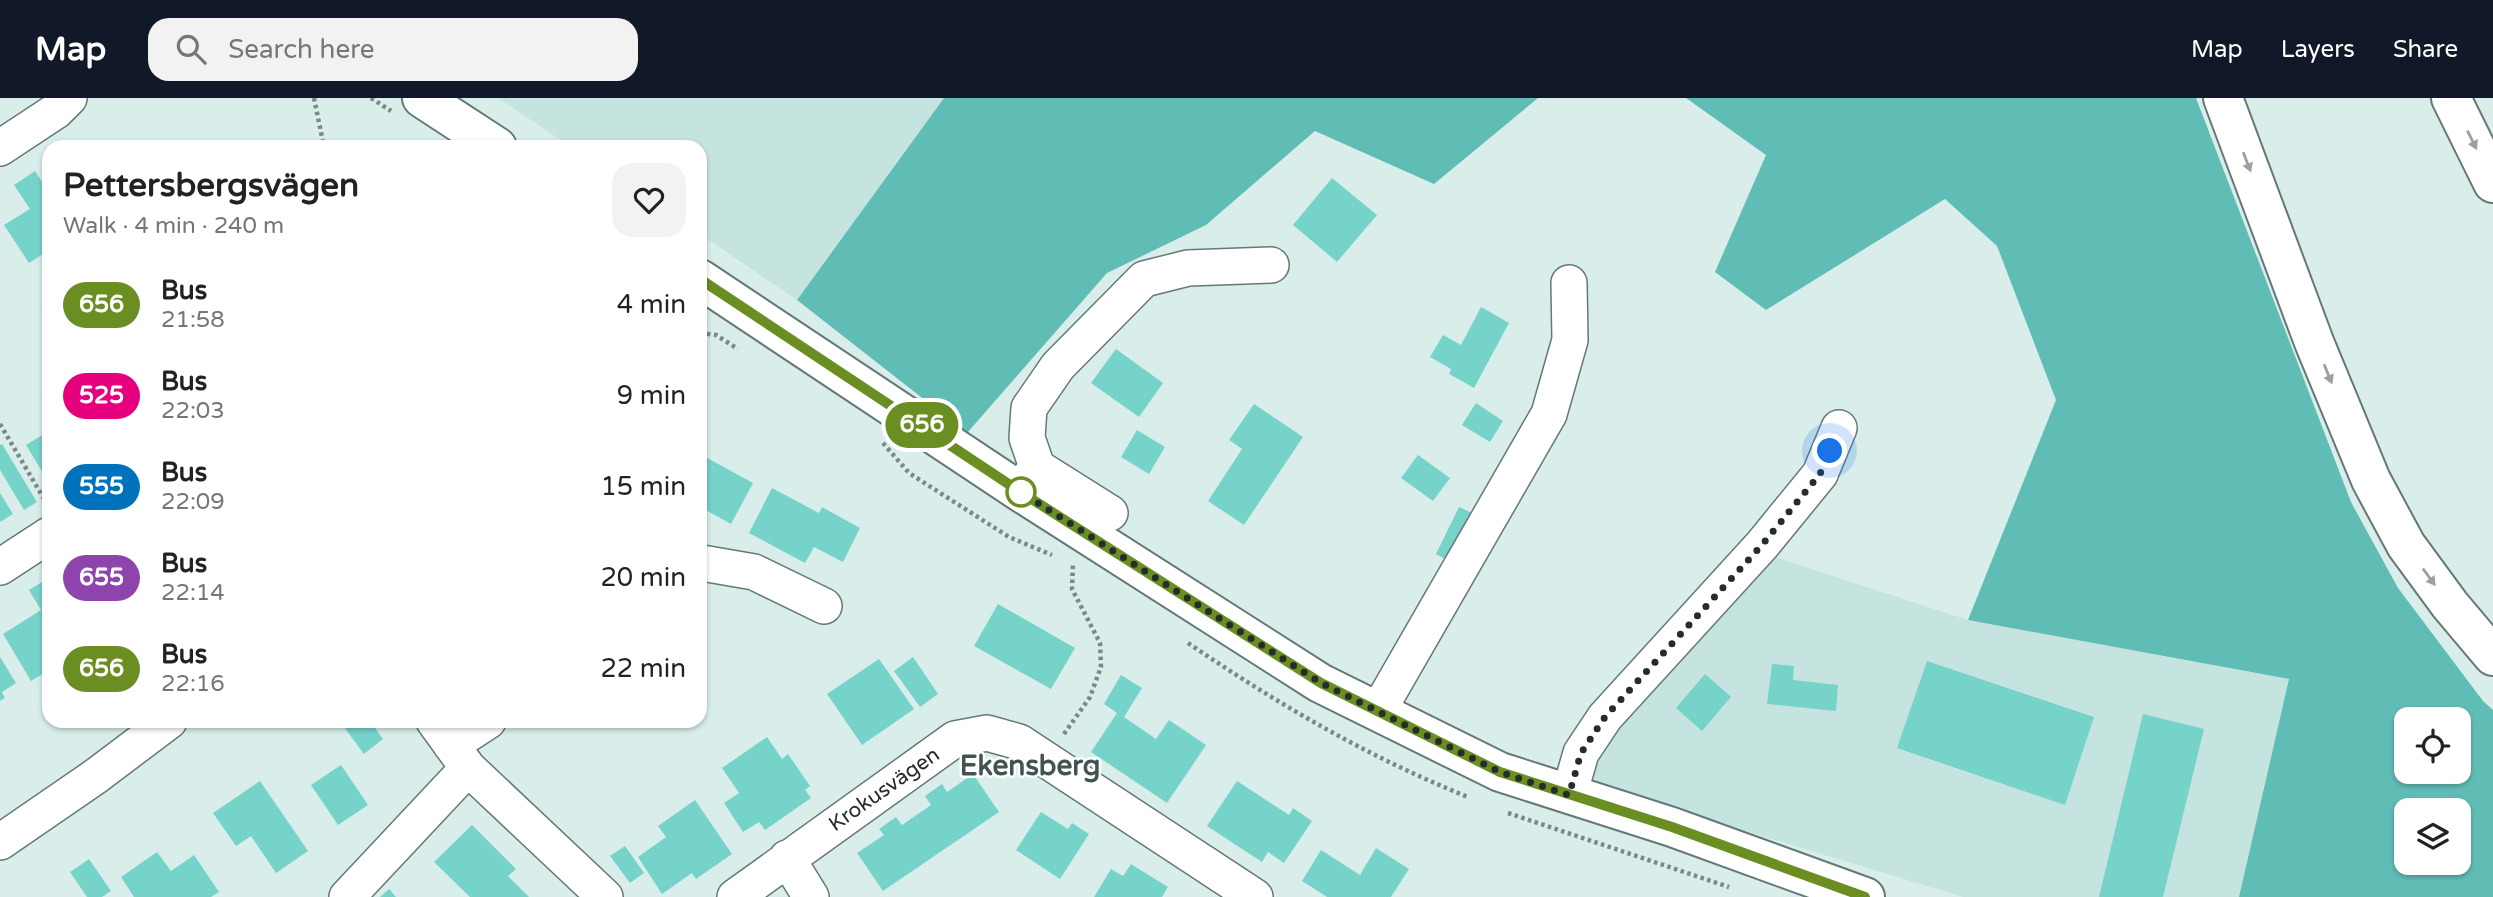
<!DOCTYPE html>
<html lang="en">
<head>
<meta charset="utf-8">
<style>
	:root { --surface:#fff; --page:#f2f2f2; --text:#222; --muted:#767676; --accent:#111827 }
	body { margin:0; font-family:"Varela Round",sans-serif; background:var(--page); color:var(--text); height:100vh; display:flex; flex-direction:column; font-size:26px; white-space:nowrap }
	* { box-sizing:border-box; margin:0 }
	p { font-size:23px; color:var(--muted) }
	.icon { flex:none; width:38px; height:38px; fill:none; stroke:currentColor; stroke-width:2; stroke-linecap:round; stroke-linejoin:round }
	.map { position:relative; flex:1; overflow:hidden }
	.panel { position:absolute; left:42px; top:42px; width:665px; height:588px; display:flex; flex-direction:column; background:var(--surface); border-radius:21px; box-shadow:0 2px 5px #0004 }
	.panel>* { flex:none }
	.badge { padding:0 14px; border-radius:23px; font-size:24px; line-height:46px }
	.tools { position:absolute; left:2394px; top:609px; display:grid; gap:14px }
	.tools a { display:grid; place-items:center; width:77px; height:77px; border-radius:14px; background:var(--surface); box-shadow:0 2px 5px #0004; font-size:35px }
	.you { position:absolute; width:35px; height:35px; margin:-18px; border:5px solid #fff; border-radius:50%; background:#1a73e8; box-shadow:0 0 0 10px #1a73e833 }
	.map>.badge { position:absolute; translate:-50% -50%; box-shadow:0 0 0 4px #fff }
	.round { display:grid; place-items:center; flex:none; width:74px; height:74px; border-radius:21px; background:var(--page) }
	.overview { display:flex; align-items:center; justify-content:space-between; height:119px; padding:0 21px }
	h1 { font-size:33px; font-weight:700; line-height:52px }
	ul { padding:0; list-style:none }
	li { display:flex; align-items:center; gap:21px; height:91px; padding:0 21px }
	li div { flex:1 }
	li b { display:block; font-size:26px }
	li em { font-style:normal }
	li .badge { min-width:77px; font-weight:700; text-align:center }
	header { display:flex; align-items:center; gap:42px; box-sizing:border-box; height:98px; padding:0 35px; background:var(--accent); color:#fff }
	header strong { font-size:33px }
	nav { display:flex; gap:38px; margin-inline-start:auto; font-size:24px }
	.search { width:490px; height:63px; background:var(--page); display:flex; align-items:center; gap:18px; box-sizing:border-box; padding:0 24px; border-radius:21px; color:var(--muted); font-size:26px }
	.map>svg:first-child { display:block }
	.built { fill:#c5e4e0 }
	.forest { fill:#60bdb5; fill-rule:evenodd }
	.building { fill:#76d3ca }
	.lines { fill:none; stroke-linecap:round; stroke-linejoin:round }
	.minor-casing { stroke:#657876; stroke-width:38 }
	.major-casing { stroke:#657876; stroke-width:42 }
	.highway-casing { stroke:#657876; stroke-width:42 }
	.path { stroke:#7a8886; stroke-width:4.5; stroke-dasharray:3.5 3.5; stroke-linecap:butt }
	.minor { stroke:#fff; stroke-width:35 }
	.major { stroke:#fff; stroke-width:38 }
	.highway { stroke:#fff; stroke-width:38 }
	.oneway { fill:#9da0a0 }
	.line-casing { stroke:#fff; stroke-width:16 }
	.line { stroke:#6b8e23; stroke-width:10 }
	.walk { stroke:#252d2c; stroke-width:7; stroke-dasharray:0 12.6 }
	.stop-dot { fill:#fff; stroke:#6b8e23; stroke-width:3.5 }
	.labels { text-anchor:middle; stroke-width:5; stroke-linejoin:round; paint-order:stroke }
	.street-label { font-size:21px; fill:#252d2c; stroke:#fff }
	.district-label { font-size:28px; font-weight:bold; fill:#425351; stroke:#fff }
</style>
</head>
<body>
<header>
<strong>Map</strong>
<div class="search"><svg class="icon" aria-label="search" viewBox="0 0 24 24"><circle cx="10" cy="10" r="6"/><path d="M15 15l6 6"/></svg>Search here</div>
<nav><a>Map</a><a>Layers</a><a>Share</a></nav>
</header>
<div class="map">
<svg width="2493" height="799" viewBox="0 0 2493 799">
	<rect width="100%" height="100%" fill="#d9eeeb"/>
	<path class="built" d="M 498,0 L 944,0 L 797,202 L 700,136 L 700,49 L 571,49 Z
		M 1769,457 L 1968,522 L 2289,581 L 2239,799 L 1963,799 L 1584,684 L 1610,628 Z"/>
	<path class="forest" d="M 944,0 L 1538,0 L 1434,86 L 1315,33 L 1206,127 L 1107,175 L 967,335 L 797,202 Z
		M 1686,0 L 2196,0 L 2351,404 L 2398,490 L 2483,603 L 2493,612 L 2493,799 L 2239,799 L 2289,581 L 1968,522 L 2056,302 L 1997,148 L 1945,101 L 1766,212 L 1715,174 L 1766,57 ZM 2406,621 L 2459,621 L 2459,674 L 2406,674 ZM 2406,712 L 2459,712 L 2459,765 L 2406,765 Z"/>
	<path class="building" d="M 35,73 L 49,95 L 49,152 L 29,165 L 4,127 L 30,111 L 14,87 Z
		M 1332,80 L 1377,117 L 1337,164 L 1293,127 Z
		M 1481,209 L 1509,225 L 1474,290 L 1449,276 L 1451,271 L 1430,259 L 1443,237 L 1461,247 Z
		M 1116,251 L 1163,285 L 1139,319 L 1091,285 Z
		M 1476,305 L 1503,323 L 1490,344 L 1462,327 Z
		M 1254,306 L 1303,339 L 1244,427 L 1208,403 L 1242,351 L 1229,342 Z
		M 1137,332 L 1165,349 L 1149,376 L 1121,359 Z
		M 49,333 L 49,385 L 26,347 Z
		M 2,346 L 37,404 L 24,412 L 0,372 L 0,347 Z
		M 700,356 L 753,385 L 731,426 L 700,409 Z
		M 1418,357 L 1450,380 L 1433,403 L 1401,380 Z
		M 772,390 L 819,415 L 822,409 L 860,430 L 843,464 L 814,449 L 805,465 L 749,435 Z
		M 0,395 L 13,416 L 0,424 Z
		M 1459,409 L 1476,417 L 1452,465 L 1436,456 Z
		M 42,484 L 49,495 L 49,572 L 31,583 L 3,536 L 41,512 L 29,492 Z
		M 998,506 L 1075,550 L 1051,591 L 974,548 Z
		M 0,559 L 16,585 L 2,594 L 5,600 L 0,603 Z
		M 913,559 L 938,596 L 920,609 L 894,573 Z
		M 879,561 L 914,611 L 862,647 L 827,596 Z
		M 1927,563 L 2094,619 L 2065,707 L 1897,650 Z
		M 1772,566 L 1794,568 L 1793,582 L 1838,587 L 1836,613 L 1767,606 Z
		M 1705,576 L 1731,599 L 1702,633 L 1676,610 Z
		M 1121,577 L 1142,590 L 1124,619 L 1156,641 L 1169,622 L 1206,647 L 1167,705 L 1091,654 L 1117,615 L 1104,606 Z
		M 2143,616 L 2204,631 L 2163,799 L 2099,799 Z
		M 351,623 L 370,623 L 383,641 L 364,656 L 344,629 Z
		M 767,639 L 782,661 L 788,656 L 810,688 L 805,692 L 811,700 L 765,732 L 759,724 L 743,734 L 724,705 L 739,695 L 722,670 Z
		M 341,667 L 368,707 L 338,727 L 311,687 Z
		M 973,676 L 999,714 L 883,793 L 857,755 L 884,737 L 879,731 L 896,719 L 902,727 L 931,707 L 925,698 L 942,686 L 947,694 Z
		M 260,683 L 308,753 L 276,775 L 251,738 L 236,748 L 213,715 Z
		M 1237,683 L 1289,717 L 1293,710 L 1312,723 L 1284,765 L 1268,754 L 1262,764 L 1207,728 Z
		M 695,702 L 732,756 L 696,781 L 692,775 L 662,796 L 638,759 L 666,739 L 658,728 Z
		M 1041,714 L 1068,731 L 1072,725 L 1089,736 L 1060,781 L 1016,752 Z
		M 472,727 L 516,771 L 508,778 L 529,799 L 470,799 L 434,764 Z
		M 625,748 L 644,775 L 630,785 L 610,758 Z
		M 1376,750 L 1409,771 L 1391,799 L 1327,799 L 1302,783 L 1321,752 L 1360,777 Z
		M 157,754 L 171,773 L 194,757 L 219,794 L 211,799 L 134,799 L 121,779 Z
		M 89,761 L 111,793 L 102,799 L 87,799 L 70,774 Z
		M 1131,766 L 1168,789 L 1162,799 L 1094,799 L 1111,771 L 1123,778 Z
		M 389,791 L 396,799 L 380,799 Z"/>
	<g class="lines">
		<g class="minor-casing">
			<path id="minor" d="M 0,50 L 56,13 L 69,0
				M 1037,369 L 1110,415
				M 1019,393 L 1037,369 L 1027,340 L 1029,310 L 1058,268 L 1144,181 L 1188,170 L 1271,167
				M 700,467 L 702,465 L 754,474 L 824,508
				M 0,469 L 49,437
				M 1378,613 L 1549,316 L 1570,242 L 1569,185
				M 434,623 L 468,670 L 605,799
				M 451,647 L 488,623
				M 1569,697 L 1581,655 L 1605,619 L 1762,447 L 1820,376 L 1839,330
				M 0,744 L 96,678 L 169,623
				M 787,760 L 811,799
				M 347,799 L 468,670
				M 735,799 L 955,641 L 987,635 L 1019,644 L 1255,799"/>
		</g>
		<g class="major-casing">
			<path id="major" d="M 422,0 L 497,49
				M 700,181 L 1019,393 L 1320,585 L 1500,674 L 1672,729 L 1865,799"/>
		</g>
		<g class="highway-casing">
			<path id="highway" d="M 2223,0 L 2314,244 L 2371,382 L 2406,447 L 2450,507 L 2493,558
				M 2451,0 L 2493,85"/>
		</g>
		<path class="path" d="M 314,0 L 324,49
			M 371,0 L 391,13
			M 700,235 L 716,237 L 738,251
			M 0,326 L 47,406
			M 883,345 L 909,375 L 1009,439 L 1052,457
			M 1188,545 C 1278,606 1366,658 1468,699
			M 1064,636 L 1090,599 L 1101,569 L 1100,545 L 1072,491 L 1073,466
			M 1508,715 L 1729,789"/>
		<use href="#minor" class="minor"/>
		<use href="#major" class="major"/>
		<use href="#highway" class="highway"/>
	</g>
	<defs><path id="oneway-solid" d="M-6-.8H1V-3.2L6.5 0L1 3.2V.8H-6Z" transform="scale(1.75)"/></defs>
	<g class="oneway">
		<use href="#oneway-solid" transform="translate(2472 42) rotate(64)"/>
		<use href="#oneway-solid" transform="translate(2247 64) rotate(69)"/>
		<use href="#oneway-solid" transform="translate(2328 276) rotate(68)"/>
		<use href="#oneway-solid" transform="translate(2429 479) rotate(54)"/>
	</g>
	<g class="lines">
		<g class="line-casing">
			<path id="line" d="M 700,181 L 1019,393 L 1321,585 L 1500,674 L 1672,729 L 1865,799"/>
		</g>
		<use href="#line" class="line"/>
		<path class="walk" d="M 1021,394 L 1019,393 L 1321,585 L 1500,674 L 1569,697 L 1581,655 L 1605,619 L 1762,447 L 1820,376 L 1830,353"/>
	</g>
	<circle class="stop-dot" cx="1021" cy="394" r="14"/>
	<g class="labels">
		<g class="street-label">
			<text transform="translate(884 691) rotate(-35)" y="7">Krokusvägen</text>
		</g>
		<g class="district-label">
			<text x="1030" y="677">Ekensberg</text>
		</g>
	</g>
</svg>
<div class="tools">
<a><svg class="icon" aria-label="locate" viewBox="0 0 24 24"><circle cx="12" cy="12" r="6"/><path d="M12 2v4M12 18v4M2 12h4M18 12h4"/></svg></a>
<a><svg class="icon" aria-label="layers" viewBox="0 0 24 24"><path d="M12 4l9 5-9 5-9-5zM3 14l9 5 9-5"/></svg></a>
</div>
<div class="you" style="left:1830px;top:353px"></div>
<b class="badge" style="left:922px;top:327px;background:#6b8e23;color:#fff">656</b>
<section class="panel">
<div class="overview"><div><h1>Pettersbergsvägen</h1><p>Walk · 4 min · 240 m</p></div><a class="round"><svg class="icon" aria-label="heart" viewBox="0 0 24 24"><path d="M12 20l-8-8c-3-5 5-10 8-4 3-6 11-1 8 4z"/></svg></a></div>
<ul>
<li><span class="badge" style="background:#6b8e23;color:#fff">656</span><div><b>Bus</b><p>21:58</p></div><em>4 min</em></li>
<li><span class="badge" style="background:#e6007e;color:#fff">525</span><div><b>Bus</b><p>22:03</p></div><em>9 min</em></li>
<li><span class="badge" style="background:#0072bc;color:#fff">555</span><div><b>Bus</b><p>22:09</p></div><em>15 min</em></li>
<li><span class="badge" style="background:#8e44ad;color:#fff">655</span><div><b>Bus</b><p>22:14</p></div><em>20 min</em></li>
<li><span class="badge" style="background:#6b8e23;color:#fff">656</span><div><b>Bus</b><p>22:16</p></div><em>22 min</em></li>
</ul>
</section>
</div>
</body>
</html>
